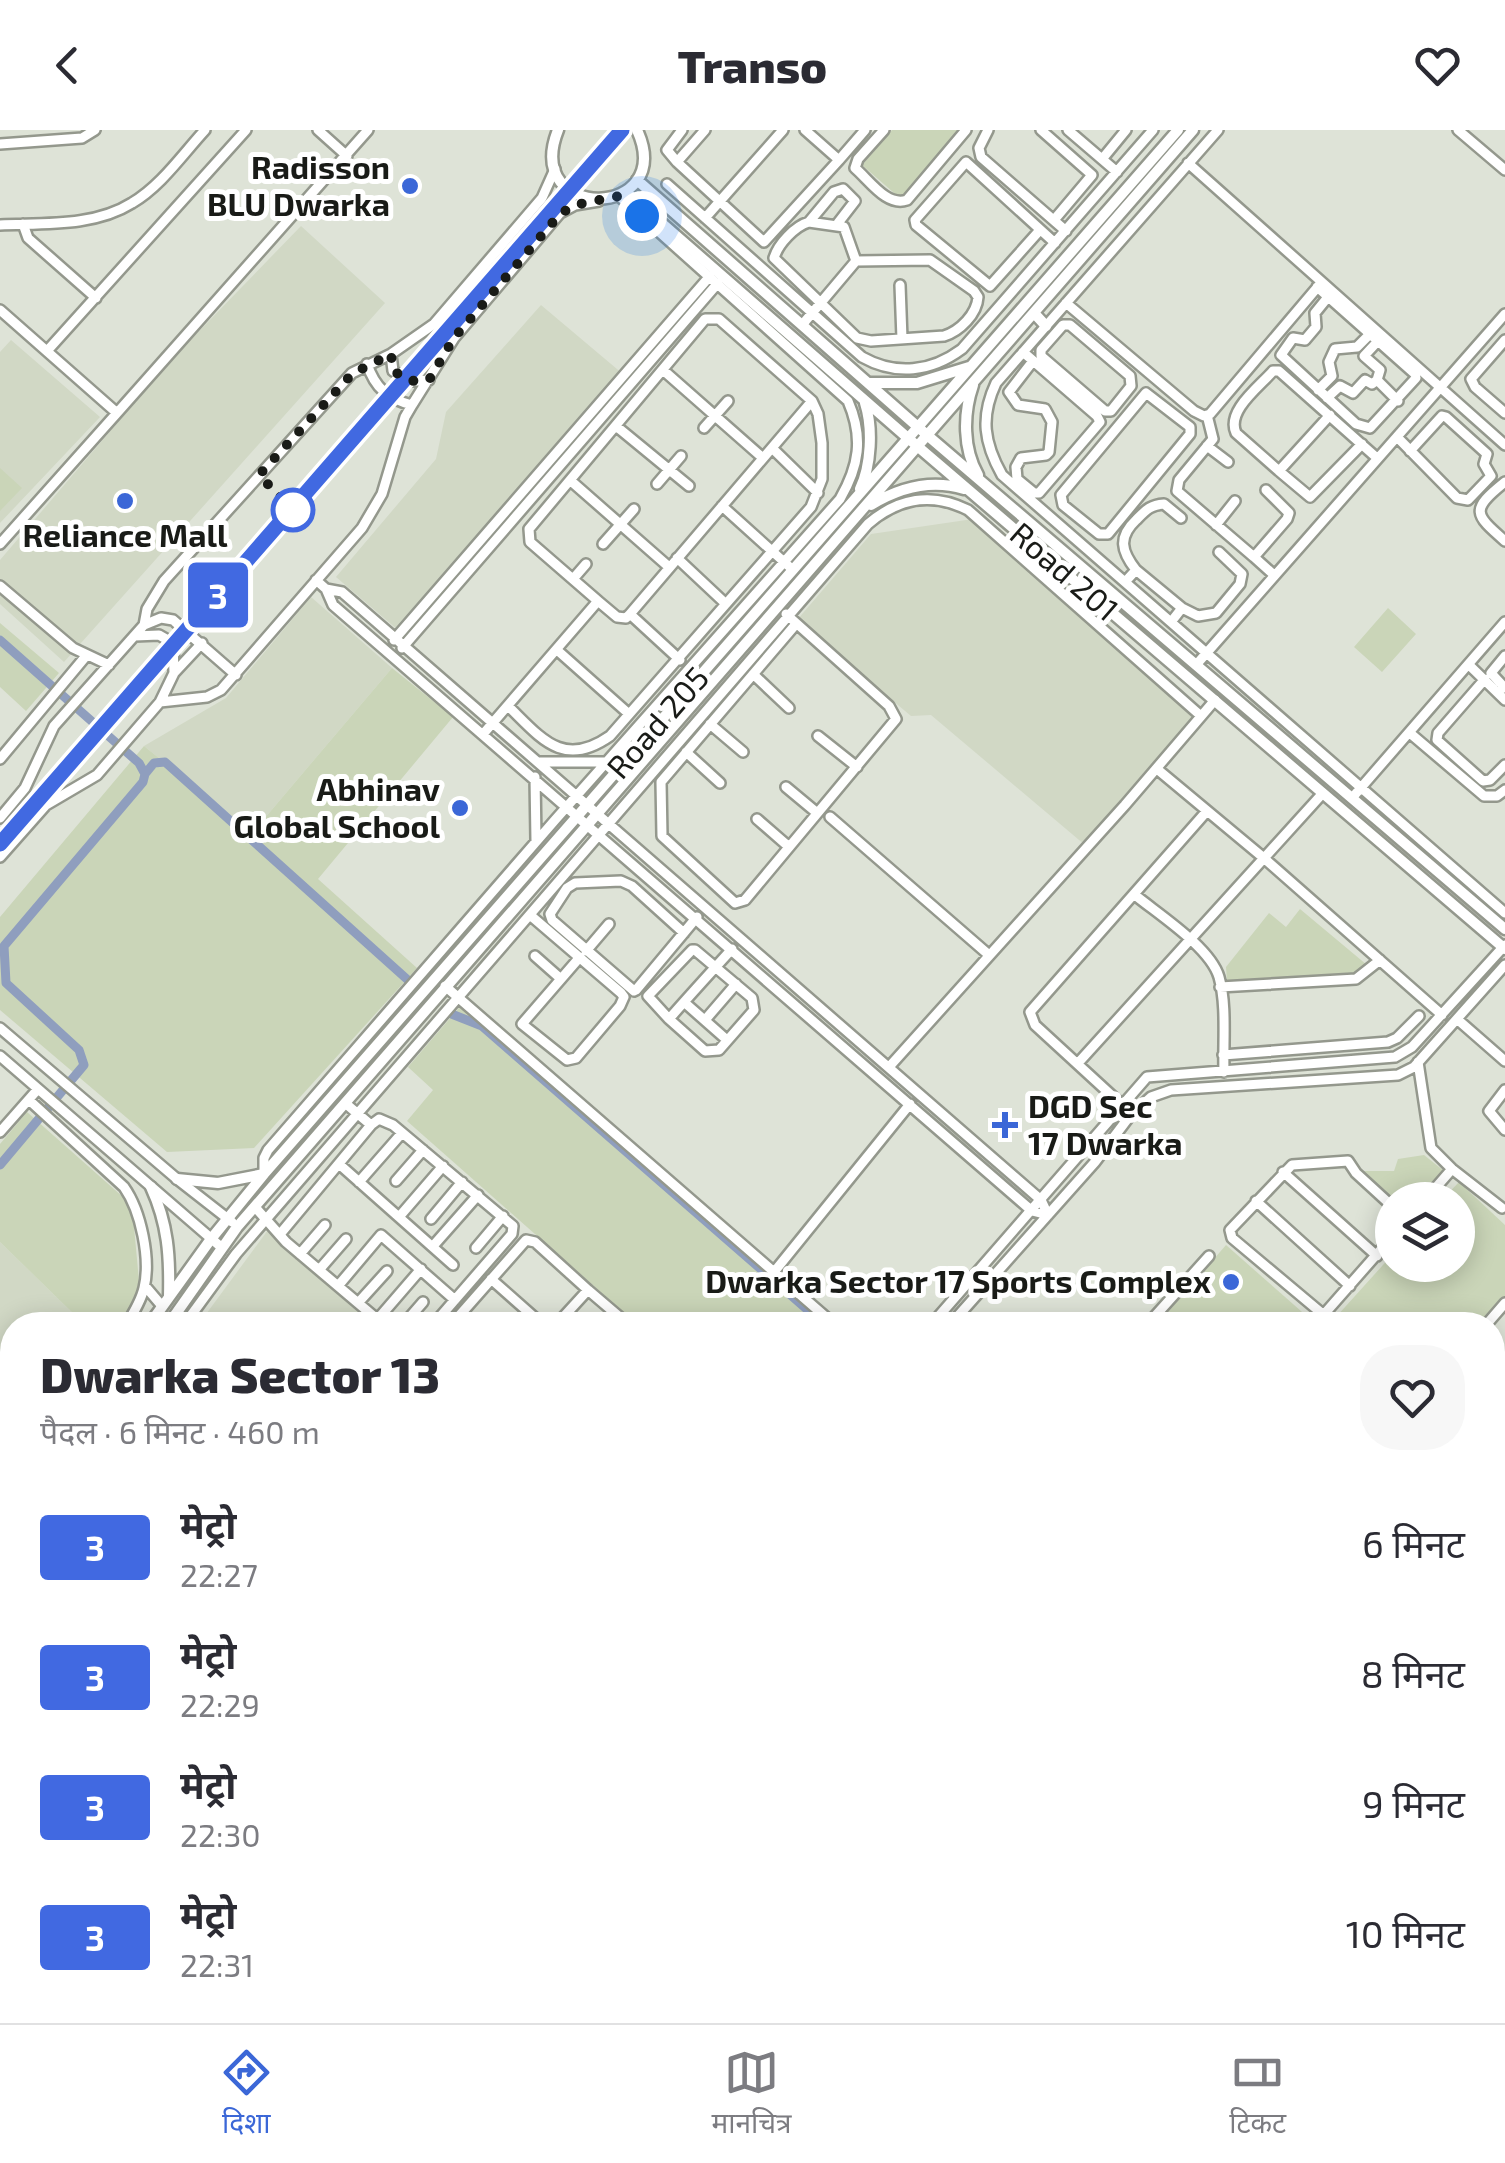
<!DOCTYPE html>
<html lang="hi">
<head>
<meta charset="utf-8">
<style>
	:root { --surface:#fff; --page:#f7f7f7; --text:#2b2b33; --muted:#7c7c81; --line:#e1e1e2; --accent:#3b67d7 }
	body { margin:0; font-family:"Exo 2","Noto Sans Devanagari",sans-serif; background:var(--page); color:var(--text); height:100vh; display:flex; flex-direction:column; font-size:38px; white-space:nowrap }
	* { box-sizing:border-box; margin:0 }
	p { font-size:32px; color:var(--muted) }
	.icon { flex:none; width:55px; height:55px; fill:none; stroke:currentColor; stroke-width:2; stroke-linecap:round; stroke-linejoin:round }
	.map { position:relative; flex:1; overflow:hidden }
	.details { position:absolute; left:0px; top:1182px; width:1505px; height:712px; display:flex; flex-direction:column; background:var(--surface); border-radius:40px 40px 0 0; box-shadow:0 5px 25px #0003 }
	.details>* { flex:none }
	.badge { padding:0 20px; border-radius:8px; font-size:35px; line-height:65px }
	.buttons { position:absolute; left:1375px; top:1052px; display:grid; gap:20px }
	.buttons a { display:grid; place-items:center; width:100px; height:100px; border-radius:50%; background:var(--surface); box-shadow:0 5px 25px #0003; font-size:50px }
	.you { position:absolute; width:50px; height:50px; margin:-25px; border:8px solid #fff; border-radius:50%; background:#1a73e8; box-shadow:0 0 0 15px #1a73e833 }
	.map>.badge { position:absolute; translate:-50% -50%; box-shadow:0 0 0 5px #fff }
	.round { display:grid; place-items:center; flex:none; width:105px; height:105px; border-radius:40px; background:var(--page) }
	.headline { display:flex; align-items:center; justify-content:space-between; height:170px; padding:0 40px }
	h1 { font-size:48px; font-weight:800; line-height:75px }
	ul { padding:0; list-style:none }
	li { display:flex; align-items:center; gap:30px; height:130px; padding:0 40px }
	li div { flex:1 }
	li b { display:block; font-size:38px }
	li em { font-style:normal }
	li .badge { min-width:110px; font-weight:700; text-align:center }
	header { display:flex; justify-content:space-between; align-items:center; height:130px; padding:0 40px; background:var(--surface); font-size:45px; font-weight:800 }
	.menu { display:flex; justify-content:space-around; align-items:center; height:140px; border-top:2px solid var(--line); background:var(--surface); font-size:28px; color:var(--muted) }
	.menu a { display:grid; justify-items:center; gap:5px }
	.menu .current { color:var(--accent) }
	.map>svg:first-child { display:block }
	.built { fill:#d1d8c5 }
	.green { fill:#cad5b8 }
	.water { fill:#8f9ebe }
	.lines { fill:none; stroke-linecap:round; stroke-linejoin:round }
	.canal { stroke:#8f9ebe; stroke-width:9 }
	.minor-casing { stroke:#94988d; stroke-width:14 }
	.major-casing { stroke:#94988d; stroke-width:15 }
	.minor { stroke:#fff; stroke-width:9 }
	.major { stroke:#fff; stroke-width:10 }
	.rail { stroke:#50534d; stroke-width:2.5 }
	.line-casing { stroke:#fff; stroke-width:22 }
	.line { stroke:#4169e1; stroke-width:15 }
	.walk { stroke:#191b17; stroke-width:10; stroke-dasharray:0 18 }
	.poi-dot { fill:#3b67d7; stroke:#fff; stroke-width:4 }
	.stop-dot { fill:#fff; stroke:#4169e1; stroke-width:5 }
	.labels { text-anchor:middle; stroke-width:10; stroke-linejoin:round; paint-order:stroke }
	.poi-label { font-size:32px; font-weight:bold; fill:#191b17; stroke:#fff; text-anchor:end }
	.street-label { font-size:32px; fill:#191b17; stroke:#fff }
</style>
</head>
<body>
<header><svg class="icon" aria-label="back" viewBox="0 0 24 24"><path d="M15 5l-7 7 7 7"/></svg>Transo<svg class="icon" aria-label="heart" viewBox="0 0 24 24"><path d="M12 20l-8-8c-3-5 5-10 8-4 3-6 11-1 8 4z"/></svg></header>
<div class="map">
<svg width="1505" height="1893" viewBox="0 0 1505 1893">
	<rect width="100%" height="100%" fill="#dee3d7"/>
	<path class="built" d="M 301,96 L 385,173 L 64,532 L 0,474 L 0,430 L 172,229 Z
		M 541,175 L 630,250 L 405,506 L 336,447 L 436,329 L 446,282 Z
		M 11,210 L 100,287 L 0,393 L 0,222 Z
		M 973,389 L 1194,586 L 1085,715 L 931,585 L 911,586 L 797,490 L 871,404 Z
		M 311,467 L 392,538 L 252,703 L 144,616 L 226,568 Z
		M 268,1100 L 373,1195 L 198,1195 Z
		M 0,1112 L 85,1195 L 12,1195 L 12,1356 L 0,1360 Z
		M 269,1882 L 465,1883 L 492,1893 L 268,1893 Z
		M 516,1882 L 746,1883 L 744,1893 L 492,1893 Z"/>
	<path class="green" d="M 892,0 L 961,0 L 901,69 L 862,35 Z
		M 0,338 L 22,358 L 0,381 Z
		M 1388,478 L 1416,504 L 1382,542 L 1354,517 Z
		M 0,493 L 59,543 L 26,581 L 0,557 Z
		M 392,538 L 453,587 L 318,749 L 417,838 L 254,1018 L 167,1022 L 0,880 L 0,787 L 144,616 L 252,703 Z
		M 1300,779 L 1367,835 L 1358,843 L 1227,851 L 1226,837 L 1269,783 L 1286,797 Z
		M 464,872 L 831,1195 L 638,1195 L 407,991 L 433,960 L 408,937 Z
		M 27,982 L 132,1075 L 140,1162 L 121,1195 L 85,1195 L 0,1112 L 0,1014 Z
		M 1424,1025 L 1444,1041 L 1420,1070 L 1392,1070 L 1392,1073 L 1356,1041 L 1394,1041 L 1398,1029 Z
		M 1459,1052 L 1505,1095 L 1505,1168 L 1481,1195 L 1346,1195 L 1336,1187 L 1392,1125 L 1392,1135 L 1458,1135 L 1458,1070 L 1442,1070 Z
		M 1226,1115 L 1310,1189 L 1318,1195 L 1157,1195 Z
		M 1492,1348 L 1505,1359 L 1505,1388 L 1493,1396 Z
		M 746,1882 L 954,1883 L 956,1893 L 744,1893 Z
		M 1074,1882 L 1136,1883 L 1139,1893 L 1043,1893 Z"/>
	<path class="water" d="M 1211,1882 L 1235,1883 L 1258,1893 L 1205,1893 Z"/>
	<g class="lines">
		<path class="canal" d="M 0,510 L 139,633 L 145,644 L 143,652 L 4,816 L 6,853 L 79,920 L 84,935 L 0,1035
			M 145,644 L 154,633 L 165,632 L 409,851
			M 449,883 L 482,896 L 825,1195
			M 945,1882 L 948,1893"/>
		<g class="minor-casing">
			<path id="minor" d="M 318,0 L 347,26
				M 705,0 L 677,32 L 764,112 L 839,30 L 805,0
				M 884,0 L 858,29 L 855,38 C 870,51 887,77 907,70 L 966,0
				M 988,0 L 979,18 L 981,27 L 1066,101
				M 1041,0 L 1092,45 L 1054,90
				M 1068,0 L 1117,42
				M 1218,0 L 996,253 C 980,287 984,313 1002,345 L 1505,783
				M 1458,0 L 1505,40
				M 0,14 L 82,8 L 95,0
				M 1103,28 L 1126,0
				M 839,30 L 865,0
				M 677,32 L 667,20 L 682,0
				M 1188,33 L 1505,315
				M 667,54 L 862,227 C 896,246 931,242 962,219 L 1153,0
				M 705,88 L 783,0
				M 809,92 L 844,97 L 856,131 L 930,130 L 974,161 L 978,167 C 977,184 960,201 944,206 L 871,211 L 857,208 L 774,128 C 778,114 795,96 809,92 Z
				M 809,92 L 834,62 L 843,59 L 855,71 L 838,93
				M 23,94 L 28,108 L 96,168
				M 0,95 C 43,93 94,97 132,73 C 161,56 182,25 205,0
				M 1040,100 L 990,156 L 916,95 L 915,90 L 966,32 L 1055,113
				M 900,155 L 902,209
				M 1317,157 L 1415,244 L 1416,248 L 1370,298 L 1356,294 L 1281,225 L 1293,208 L 1305,210 L 1316,197 L 1315,183 L 1328,167
				M 1066,173 L 1194,281 L 1204,286 L 1210,284 L 1321,153
				M 0,180 L 117,283 L 368,0
				M 802,195 L 856,131
				M 1063,195 L 1070,195 L 1130,246 L 1131,256 L 1111,281 L 1105,281 L 1041,226 L 1041,220 Z
				M 1505,210 L 1471,249 L 1475,257 L 1505,283
				M 1378,211 L 1364,226 L 1380,240 L 1377,250 L 1398,271
				M 47,221 L 246,0
				M 1023,222 L 1097,286 L 1100,292 L 1039,363 L 1034,363 L 1017,349 L 1016,337 L 1021,328 L 1046,325 L 1049,322 L 1052,292 L 1045,279 L 1018,275 L 1009,262 L 1033,231
				M 391,224 L 393,241 L 411,251 L 429,250
				M 367,234 C 375,258 388,269 412,275
				M 663,240 L 763,328
				M 1318,260 L 1332,246 L 1329,232 L 1335,219 L 1357,217 L 1370,204
				M 1146,263 L 1190,297 L 1190,304 L 1108,404 L 1099,404 L 1063,375 L 1061,365 Z
				M 1327,268 L 1340,256 L 1353,263 L 1365,250 L 1372,254 L 1377,250
				M 1207,285 L 1213,309 L 1179,350 L 1177,361 L 1254,427
				M 1330,285 L 1279,341 L 1236,303 C 1226,281 1259,257 1273,241 L 1279,241 L 1377,328
				M 616,296 L 689,356
				M 704,298 L 728,271
				M 1397,307 L 1457,368 L 1468,370 L 1491,346 L 1484,334 L 1487,324 L 1446,287 L 1442,286 L 1410,321
				M 1207,316 L 1228,332
				M 772,318 L 818,363
				M 1279,341 L 1310,367 L 1362,314
				M 571,351 L 669,437
				M 1505,352 C 1470,380 1474,384 1505,411
				M 657,354 L 681,326
				M 1266,360 L 1289,383 L 1287,389 L 1254,427 L 1274,445
				M 722,376 L 793,440
				M 1216,395 L 1235,371
				M 0,414 L 117,283
				M 603,414 L 634,379
				M 677,428 L 726,474
				M 1136,440 L 1182,478
				M 573,449 L 586,434
				M 316,450 L 326,459 L 342,462 L 1041,1070 L 1048,1085
				M 1125,452 L 1136,440 C 1121,421 1118,407 1136,390 C 1146,380 1150,375 1164,374 L 1181,388
				M 0,456 L 73,518 L 109,535
				M 326,459 L 333,475 L 1032,1081 L 1048,1085
				M 598,471 L 617,487 L 626,488 L 630,484 L 680,530
				M 630,484 L 812,271
				M 786,484 L 889,576 L 896,589 L 745,770 L 735,773 L 662,706 L 661,652 L 796,494
				M 1171,492 L 1182,478 L 1198,486 L 1216,483 L 1240,454 L 1242,444 L 1219,422
				M 144,495 L 161,488 L 173,490 L 236,545
				M 394,510 L 710,146
				M 402,518 L 718,153
				M 557,520 L 629,584
				M 1505,526 L 1491,543 L 1505,558
				M 1196,535 L 1505,184
				M 1469,535 L 1505,570
				M 174,543 L 202,513
				M 753,544 L 789,578
				M 1485,549 L 1438,603 L 1437,610 L 1483,651 L 1490,650 L 1505,635
				M 160,572 L 207,567 L 221,560 L 362,398 L 382,364 L 405,287 L 412,275 L 454,208 L 560,83 L 575,75 L 599,71
				M 710,594 L 743,622
				M 484,603 L 598,471 L 530,412 L 529,399 L 705,189 L 719,189 L 812,271 L 818,284 L 822,313 L 822,349 L 811,377 L 610,606 C 563,639 541,608 508,576
				M 1411,604 L 1484,666 L 1497,666 L 1505,660
				M 818,606 L 857,637
				M 686,622 L 720,653
				M 0,629 L 86,526
				M 539,632 L 606,632
				M 1157,639 L 1265,729 L 1442,885
				M 535,647 L 536,711
				M 786,657 L 816,682
				M 1352,668 L 1505,492
				M 830,687 L 989,825
				M 0,688 L 25,658 L 54,596 L 144,495 L 147,479 L 164,451 L 352,243 L 391,224 L 434,194 L 542,68 L 555,39
				M 757,689 L 788,716
				M 0,727 L 46,675 L 97,645 L 160,572 L 174,543 L 173,513 L 159,505 L 135,506
				M 1135,765 C 1158,784 1210,817 1219,847 C 1227,875 1223,912 1224,942
				M 530,785 L 621,863 L 624,867 L 620,876 L 576,928 L 567,930 L 522,894 L 580,827
				M 684,803 L 632,756 L 621,751 L 575,753 L 567,758 L 550,784 L 552,790 L 634,861 L 636,860 L 697,787
				M 586,821 L 609,794
				M 535,826 L 561,849
				M 445,856 L 835,1195
				M 1220,857 L 1356,849 L 1380,830
				M 684,872 L 727,910
				M 669,889 L 648,866 L 692,820 L 695,820 L 752,868 L 754,880 L 719,920 L 705,921 L 669,889 C 690,865 711,842 732,819
				M 1457,889 L 1505,931
				M 705,890 L 736,854
				M 0,898 L 177,1049 L 232,1092
				M 1223,925 L 1388,912 L 1397,908 L 1419,886
				M 0,926 L 221,1117
				M 1079,932 L 1323,663
				M 1418,932 L 1431,1018 L 1452,1039 L 1502,1078
				M 889,937 L 1125,675 L 1215,570
				M 1505,960 L 1489,981 L 1505,1000
				M 29,970 L 124,1057 C 141,1081 151,1129 144,1158 C 141,1171 133,1184 126,1195
				M 345,973 L 371,995 L 379,989 L 393,995 L 513,1096 L 512,1104 L 433,1195
				M 1121,974 L 1035,895 L 1030,882 L 1207,681
				M 0,1002 L 38,959
				M 339,1034 L 453,1135
				M 1283,1042 L 1377,1126
				M 264,1044 L 264,1028 L 268,1020 L 555,690 L 840,369 C 859,336 864,308 848,271 L 619,66
				M 396,1051 L 423,1020
				M 359,1052 L 402,1003
				M 1425,1070 L 1452,1039
				M 1256,1071 L 1350,1156
				M 255,1077 L 286,1112 L 384,1195
				M 399,1087 L 443,1036
				M 431,1089 L 462,1052
				M 281,1103 L 371,995
				M 433,1116 L 478,1065
				M 476,1118 L 503,1086
				M 300,1124 L 325,1095
				M 319,1140 L 346,1109
				M 774,1142 L 910,974
				M 491,1149 L 543,1195
				M 145,1156 L 162,1176
				M 338,1156 L 381,1105 L 455,1170
				M 358,1173 L 387,1141
				M 1325,1186 L 1232,1108 L 1230,1100 L 1292,1035 L 1348,1031 L 1356,1043 L 1392,1076
				M 377,1190 L 421,1139
				M 184,1195 L 236,1124 L 868,394 C 898,368 932,362 968,380 L 1201,586
				M 403,1195 L 423,1172
				M 451,1195 L 526,1110 L 535,1112 L 588,1160
				M 556,1195 L 588,1160 L 629,1195
				M 931,1195 L 1147,947 L 1395,927 L 1412,917 L 1505,815
				M 950,1195 L 1095,1032 L 1129,987 L 1151,967 L 1171,960 L 1398,945 L 1414,937 L 1505,835
				M 1147,1195 L 1209,1126
				M 1333,1195 L 1325,1187 L 1326,1182 L 1392,1107
				M 1486,1195 L 1505,1173
				M 1492,1255 L 1505,1266
				M 1492,1336 L 1505,1347
				M 0,1384 L 12,1391
				M 0,1399 L 12,1405
				M 0,1501 L 12,1443
				M 322,1893 L 323,1882"/>
		</g>
		<g class="major-casing">
			<path id="major" d="M 558,0 C 521,93 678,90 637,0
				M 637,50 L 927,305 L 1505,799
				M 626,62 L 909,309 L 1505,819
				M 1034,183 L 1046,196
				M 869,253 L 917,253 L 969,237
				M 973,255 C 963,284 963,319 978,345
				M 860,359 C 871,336 873,298 865,273
				M 871,375 C 899,358 931,349 964,359
				M 177,1049 L 218,1053 L 264,1044
				M 151,1057 C 168,1094 170,1126 169,1166
				M 149,1195 L 211,1109 L 264,1044 L 1178,0
				M 168,1195 L 237,1097 L 1193,0
				M 1492,1434 L 1505,1425
				M 1492,1457 L 1505,1448
				M 0,1616 L 12,1519
				M 0,1742 L 12,1643
				M 0,1797 L 12,1798
				M 0,1823 L 12,1823"/>
		</g>
		<use href="#minor" class="minor"/>
		<use href="#major" class="major"/>
		<path class="rail" d="M 0,714 L 622,0"/>
	</g>
	<g class="lines">
		<g class="line-casing">
			<path id="line" d="M 0,714 L 622,0"/>
		</g>
		<use href="#line" class="line"/>
		<path class="walk" d="M 293,380 L 259,345 L 352,244 L 391,224 L 393,241 L 411,251 L 429,250 L 454,208 L 560,84 L 575,75 L 619,66 L 642,86"/>
	</g>
	<g class="poi-dot">
		<circle cx="410" cy="56" r="10"/>
		<circle cx="125" cy="371" r="10"/>
		<circle cx="460" cy="678" r="10"/>
		<path d="M1000 980h10v10h10v10h-10v10h-10v-10h-10v-10h10z"/>
		<circle cx="1231" cy="1152" r="10"/>
	</g>
	<circle class="stop-dot" cx="293" cy="380" r="20"/>
	<g class="labels">
		<g class="poi-label">
			<text x="390" y="49">Radisson<tspan x="390" dy="37">BLU Dwarka</tspan></text>
			<text x="125" y="417" text-anchor="middle">Reliance Mall</text>
			<text x="440" y="671">Abhinav<tspan x="440" dy="37">Global School</tspan></text>
			<text x="1028" y="988" text-anchor="start">DGD Sec<tspan x="1028" dy="37">17 Dwarka</tspan></text>
			<text x="1211" y="1163">Dwarka Sector 17 Sports Complex</text>
		</g>
		<g class="street-label">
			<text transform="translate(1064 442) rotate(41)" y="11">Road 201</text>
			<text transform="translate(658 593) rotate(-49)" y="11">Road 205</text>
		</g>
	</g>
</svg>
<div class="buttons">
<a><svg class="icon" aria-label="layers" viewBox="0 0 24 24"><path d="M12 4l9 5-9 5-9-5zM3 14l9 5 9-5"/></svg></a>
</div>
<div class="you" style="left:642px;top:86px"></div>
<b class="badge" style="left:218px;top:465px;background:#4169e1;color:#fff">3</b>
<section class="details">
<div class="headline"><div><h1>Dwarka Sector 13</h1><p>पैदल · 6 मिनट · 460 m</p></div><a class="round"><svg class="icon" aria-label="heart" viewBox="0 0 24 24"><path d="M12 20l-8-8c-3-5 5-10 8-4 3-6 11-1 8 4z"/></svg></a></div>
<ul>
<li><span class="badge" style="background:#4169e1;color:#fff">3</span><div><b>मेट्रो</b><p>22:27</p></div><em>6 मिनट</em></li>
<li><span class="badge" style="background:#4169e1;color:#fff">3</span><div><b>मेट्रो</b><p>22:29</p></div><em>8 मिनट</em></li>
<li><span class="badge" style="background:#4169e1;color:#fff">3</span><div><b>मेट्रो</b><p>22:30</p></div><em>9 मिनट</em></li>
<li><span class="badge" style="background:#4169e1;color:#fff">3</span><div><b>मेट्रो</b><p>22:31</p></div><em>10 मिनट</em></li>
</ul>
</section>
</div>
<nav class="menu">
<a class="current"><svg class="icon" aria-label="directions" viewBox="0 0 24 24"><path d="M12 3l9 9-9 9-9-9zM9 14v-3h6M13 9l2 2-2 2"/></svg>दिशा</a>
<a><svg class="icon" aria-label="map" viewBox="0 0 24 24"><path d="M3 6l6-2 6 2 6-2v14l-6 2-6-2-6 2zM9 4v14M15 6v14"/></svg>मानचित्र</a>
<a><svg class="icon" aria-label="tickets" viewBox="0 0 24 24"><path d="M3 7h18v10H3zM15 7v10"/></svg>टिकट</a>
</nav>
</body>
</html>
